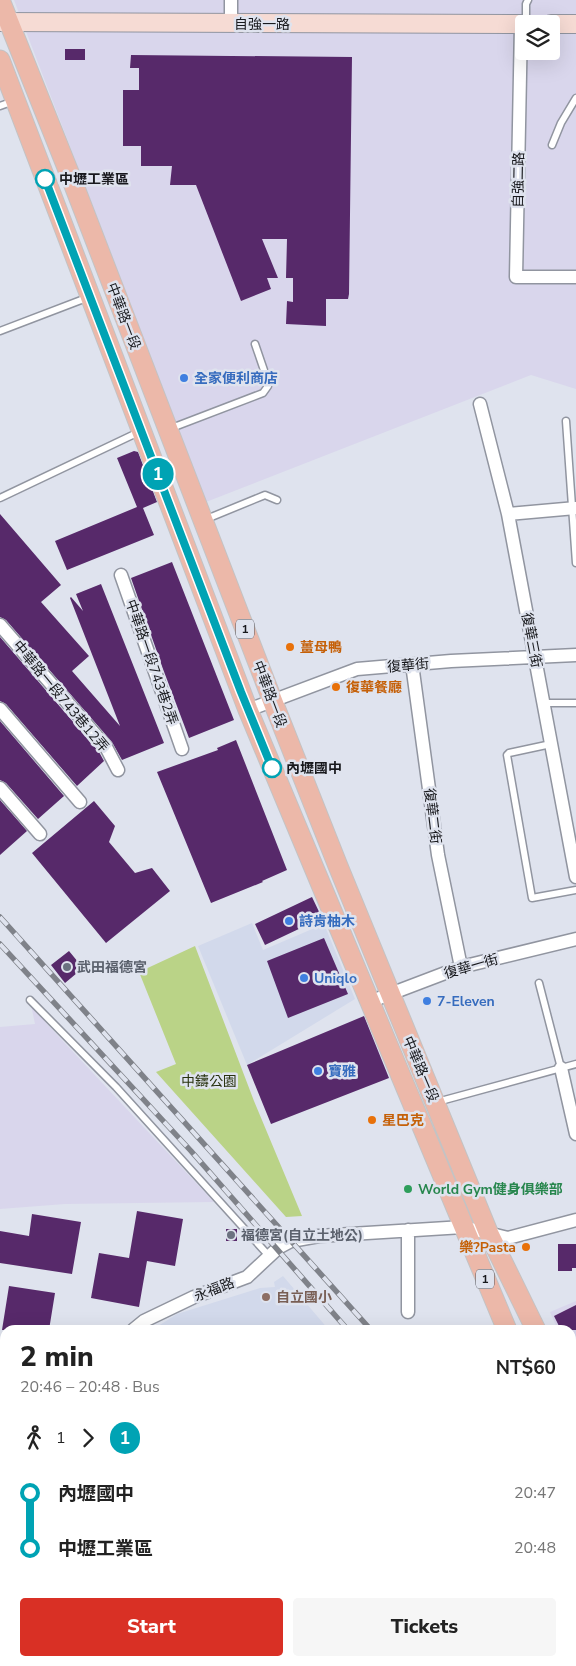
<!DOCTYPE html>
<html lang="en">
<head>
<meta charset="utf-8">
<style>
	:root { --surface:#fff; --page:#f6f6f6; --text:#222; --muted:#767676; --accent:#d93025 }
	body { margin:0; font-family:"Nunito Sans","Noto Sans TC",sans-serif; background:var(--page); color:var(--text); height:100vh; display:flex; flex-direction:column; font-size:19px; white-space:nowrap }
	* { box-sizing:border-box; margin:0 }
	p { font-size:16px; color:var(--muted) }
	.icon { flex:none; width:28px; height:28px; fill:none; stroke:currentColor; stroke-width:2; stroke-linecap:round; stroke-linejoin:round }
	.map { position:relative; flex:1; overflow:hidden }
	.panel { position:absolute; left:0px; top:1325px; width:576px; height:341px; display:flex; flex-direction:column; background:var(--surface); border-radius:15px 15px 0 0; box-shadow:0 5px 20px #0002 }
	.panel>* { flex:none }
	.badge { padding:0 10px; border-radius:16px; font-size:18px; line-height:32px }
	.tools { position:absolute; left:515px; top:15px; display:grid; gap:10px }
	.tools a { display:grid; place-items:center; width:45px; height:45px; border-radius:5px; background:var(--surface); box-shadow:0 5px 20px #0002; font-size:25px }
	.map>.badge { position:absolute; translate:-50% -50%; box-shadow:0 0 0 2px #fff }
	.legs { display:flex; align-items:center; gap:8px; height:55px; padding:0 20px; font-size:16px }
	.legs p { margin-inline-start:auto }
	.overview { display:flex; align-items:center; justify-content:space-between; height:85px; padding:0 20px }
	h1 { font-size:28px; font-weight:800; line-height:38px }
	.action { display:flex; gap:10px; margin-top:auto; padding:10px 20px }
	.action a { flex:1; height:58px; border-radius:5px; background:var(--accent); color:#fff; font-size:20px; font-weight:800; line-height:58px; text-align:center }
	.action a+a { background:var(--page); color:var(--text) }
	ul { padding:0 20px; list-style:none }
	li { display:flex; align-items:center; gap:18px; height:55px; font-size:19px }
	li i { display:grid; place-items:center; width:8px; height:100%; margin:0 6px; background:currentColor }
	li i::after { content:''; width:12px; height:12px; margin:-6px; border:4px solid; border-radius:50%; background:var(--surface) }
	li p { margin-inline-start:auto }
	li:first-child i { background:linear-gradient(#0000 50%,currentColor 0) }
	li:last-child i { background:linear-gradient(currentColor 50%,#0000 0) }
	.map>svg:first-child { display:block }
	.built { fill:#d2d9eb }
	.industrial { fill:#d9d6ec; fill-rule:evenodd }
	.green { fill:#bad387 }
	.building { fill:#57296a }
	.lines { fill:none; stroke-linecap:round; stroke-linejoin:round }
	.lane-casing { stroke:#9195a0; stroke-width:9 }
	.street-casing { stroke:#9195a0; stroke-width:15 }
	.secondary-casing { stroke:#9195a0; stroke-width:20 }
	.primary-casing { stroke:#c3c3c4; stroke-width:21 }
	.lane { stroke:#fff; stroke-width:6 }
	.street { stroke:#fff; stroke-width:12 }
	.secondary { stroke:#f6dbd4; stroke-width:18 }
	.primary { stroke:#ecb8a9; stroke-width:19 }
	.rail-casing { stroke:#7f8289; stroke-width:5.5 }
	.rail { stroke:#dfe3ee; stroke-width:4; stroke-dasharray:11; stroke-linecap:butt }
	.line-1-casing { stroke:#fff; stroke-width:11 }
	.line-1 { stroke:#00a3b4; stroke-width:8 }
	.stop-1-dot { fill:#fff; stroke:#00a3b4; stroke-width:2.5 }
	.shop-dot { fill:#3f7fe0; stroke:#dfe3ee; stroke-width:2 }
	.food-dot { fill:#e8710a; stroke:#dfe3ee; stroke-width:2 }
	.worship-dot { fill:#6b7280; stroke:#dfe3ee; stroke-width:2 }
	.leisure-dot { fill:#2e9e5b; stroke:#dfe3ee; stroke-width:2 }
	.education-dot { fill:#8d6e63; stroke:#dfe3ee; stroke-width:2 }
	.labels { text-anchor:middle; stroke-width:5; stroke-linejoin:round; paint-order:stroke }
	.shield { fill:#dfe3ee; stroke:#54565c; stroke-width:1 }
	.shield-label { font-size:12px; font-weight:bold; fill:#18191d }
	.street-label { font-size:14px; fill:#18191d; stroke:#dfe3ee }
	.stop-label { font-size:14px; font-weight:bold; fill:#18191d; stroke:#dfe3ee; text-anchor:start }
	.shop-label { font-size:14px; font-weight:bold; fill:#366cbe; stroke:#dfe3ee; text-anchor:start }
	.food-label { font-size:14px; font-weight:bold; fill:#c56008; stroke:#dfe3ee; text-anchor:start }
	.worship-label { font-size:14px; font-weight:bold; fill:#5b616d; stroke:#dfe3ee; text-anchor:start }
	.park-label { font-size:14px; fill:#29330f; stroke:#dfe3ee }
	.leisure-label { font-size:14px; font-weight:bold; fill:#27864d; stroke:#dfe3ee; text-anchor:start }
	.education-label { font-size:14px; font-weight:bold; fill:#785e54; stroke:#dfe3ee; text-anchor:start }
</style>
</head>
<body>
<div class="map">
<svg width="576" height="1666" viewBox="0 0 576 1666">
	<rect width="100%" height="100%" fill="#dfe3ee"/>
	<path class="built" d="M 252,923 L 263,950 L 324,924 L 355,999 L 247,1065 L 198,946 Z
		M 283,1276 L 329,1330 L 152,1330 L 177,1314 L 260,1288 L 275,1287 L 274,1282 Z"/>
	<path class="industrial" d="M 14,0 L 576,0 L 576,389 L 531,375 L 206,502 ZM 524,24 L 551,24 L 551,51 L 524,51 Z
		M 30,1000 L 46,1023 L 214,1202 L 65,1204 L 0,1209 L 0,1027 L 35,1024 Z
		M 576,1301 L 576,1370 L 571,1359 L 571,1330 L 558,1330 L 550,1312 Z"/>
	<path class="green" d="M 195,946 L 254,1101 L 302,1216 L 286,1217 L 156,1072 L 176,1064 L 139,972 Z"/>
	<path class="building" d="M 65,49 L 85,49 L 85,60 L 65,60 Z
		M 131,55 L 352,57 L 349,294 L 348,299 L 326,299 L 326,326 L 286,324 L 287,301 L 293,302 L 293,278 L 286,278 L 287,239 L 262,239 L 278,278 L 267,278 L 271,289 L 241,301 L 196,185 L 170,185 L 172,166 L 141,166 L 141,146 L 123,146 L 123,90 L 139,90 L 139,68 L 130,68 Z
		M 134,451 L 138,452 L 157,502 L 143,508 L 154,535 L 67,570 L 55,541 L 137,507 L 117,458 Z
		M 0,514 L 61,585 L 41,602 L 89,656 L 72,671 L 120,726 L 70,598 L 71,597 L 83,611 L 76,594 L 101,584 L 164,743 L 122,760 L 112,742 L 6,620 L 0,617 Z
		M 172,562 L 234,720 L 189,738 L 163,669 L 131,578 Z
		M 0,637 L 99,752 L 104,761 L 77,786 L 6,704 L 0,701 Z
		M 0,721 L 64,796 L 38,819 L 6,783 L 0,780 Z
		M 236,740 L 287,870 L 262,881 L 263,882 L 211,903 L 157,772 L 218,750 L 217,748 Z
		M 0,800 L 27,831 L 0,855 Z
		M 94,801 L 115,826 L 109,842 L 135,873 L 152,868 L 170,891 L 106,943 L 32,853 Z
		M 312,897 L 322,918 L 265,945 L 255,924 Z
		M 324,938 L 348,994 L 288,1018 L 267,961 Z
		M 69,951 L 83,968 L 65,983 L 51,965 Z
		M 364,1016 L 389,1078 L 271,1124 L 247,1065 Z
		M 137,1211 L 183,1219 L 175,1266 L 147,1261 L 139,1307 L 91,1298 L 99,1253 L 129,1258 Z
		M 32,1214 L 81,1222 L 72,1274 L 0,1263 L 0,1231 L 29,1236 Z
		M 226,1229 L 237,1229 L 237,1241 L 226,1241 Z
		M 558,1244 L 576,1244 L 576,1268 L 572,1268 L 572,1271 L 558,1271 Z
		M 9,1286 L 55,1293 L 49,1330 L 2,1330 Z
		M 576,1305 L 576,1330 L 561,1330 L 554,1316 Z"/>
	<g class="lines">
		<g class="lane-casing">
			<path id="lane" d="M 526,23 L 526,4 L 528,0
				M 0,106 L 14,101
				M 552,145 L 561,123 L 576,98
				M 0,331 L 89,297
				M 566,421 L 576,563
				M 169,429 L 263,393 L 268,386 L 268,382 L 255,344
				M 0,498 L 141,431
				M 204,520 L 265,495 L 277,500
				M 544,703 L 576,703
				M 551,744 L 509,753 L 507,755 L 532,898 L 576,890
				M 539,983 L 561,1068
				M 30,1000 L 116,1087 L 269,1256
				M 437,1102 L 576,1064
				M 571,1627 L 576,1635
				M 48,1661 L 49,1666
				M 293,1661 L 294,1666"/>
		</g>
		<g class="street-casing">
			<path id="street" d="M 231,0 L 231,24
				M 521,24 L 516,277 L 576,277
				M 480,404 L 508,514 L 576,877
				M 508,514 L 576,508
				M 121,575 L 182,749
				M 0,625 L 106,747 L 118,770
				M 412,664 L 438,855 L 461,967
				M 0,709 L 80,802
				M 248,710 L 357,669 L 451,661 L 576,655
				M 0,788 L 40,834
				M 369,1002 L 461,967 L 576,939
				M 561,1068 L 576,1134
				M 408,1230 L 408,1312
				M 133,1330 L 144,1321 L 194,1297 L 247,1277 L 278,1248 L 291,1241 L 319,1236 L 463,1227 L 508,1238 L 576,1220
				M 0,1453 L 5,1454
				M 0,1518 L 5,1516"/>
		</g>
		<g class="secondary-casing">
			<path id="secondary" d="M 0,22 L 524,24
				M 551,24 L 576,24"/>
		</g>
		<g class="primary-casing">
			<path id="primary" d="M 0,0 L 70,175 L 273,702 L 338,866 L 488,1232 L 536,1330
				M 0,60 L 248,710 L 507,1330
				M 571,1404 L 576,1414
				M 571,1471 L 576,1480"/>
		</g>
		<use href="#lane" class="lane"/>
		<use href="#street" class="street"/>
		<use href="#secondary" class="secondary"/>
		<use href="#primary" class="primary"/>
		<g class="rail-casing">
			<path id="rail" d="M 0,917 L 371,1330
				M 0,944 L 191,1151 L 348,1330
				M 571,1566 L 576,1573
				M 571,1590 L 576,1597"/>
		</g>
		<use href="#rail" class="rail"/>
	</g>
	<g class="lines">
		<g class="line-1-casing">
			<path id="line-1" d="M 45,179 L 241,692 L 272,768"/>
		</g>
		<use href="#line-1" class="line-1"/>
	</g>
	<g class="stop-1-dot">
		<circle cx="45" cy="179" r="9"/>
		<circle cx="272" cy="768" r="9"/>
	</g>
	<g class="shop-dot">
		<circle cx="184" cy="378" r="5"/>
		<circle cx="289" cy="921" r="5"/>
		<circle cx="304" cy="978" r="5"/>
		<circle cx="427" cy="1001" r="5"/>
		<circle cx="318" cy="1071" r="5"/>
	</g>
	<g class="food-dot">
		<circle cx="290" cy="647" r="5"/>
		<circle cx="336" cy="687" r="5"/>
		<circle cx="372" cy="1120" r="5"/>
		<circle cx="526" cy="1247" r="5"/>
	</g>
	<g class="worship-dot">
		<circle cx="67" cy="967" r="5"/>
		<circle cx="231" cy="1235" r="5"/>
	</g>
	<circle class="leisure-dot" cx="408" cy="1189" r="5"/>
	<circle class="education-dot" cx="266" cy="1297" r="5"/>
	<g class="labels">
		<g class="shield">
			<rect x="236" y="619.5" width="18" height="19" rx="4"/>
			<rect x="476" y="1269.5" width="18" height="19" rx="4"/>
		</g>
		<g class="shield-label">
			<text x="245" y="633">1</text>
			<text x="485" y="1283">1</text>
		</g>
		<g class="street-label">
			<text x="262" y="29">自強一路</text>
			<text transform="translate(518 180) rotate(-89)" y="5">自強二路</text>
			<text transform="translate(124 316) rotate(69)" y="5">中華路一段</text>
			<text transform="translate(532 640) rotate(79)" y="5">復華三街</text>
			<text transform="translate(152 662) rotate(71)" y="5">中華路一段743巷2弄</text>
			<text transform="translate(408 665) rotate(-5)" y="5">復華街</text>
			<text transform="translate(270 694) rotate(69)" y="5">中華路一段</text>
			<text transform="translate(61 696) rotate(50)" y="5">中華路一段743巷12弄</text>
			<text transform="translate(433 816) rotate(83)" y="5">復華二街</text>
			<text transform="translate(471 966) rotate(-16)" y="5">復華一街</text>
			<text transform="translate(421 1069) rotate(67)" y="5">中華路一段</text>
			<text transform="translate(214 1289) rotate(-21)" y="5">永福路</text>
		</g>
		<g class="stop-label">
			<text x="59" y="184">中壢工業區</text>
			<text x="286" y="773">內壢國中</text>
		</g>
		<g class="shop-label">
			<text x="194" y="383">全家便利商店</text>
			<text x="299" y="926">詩肯柚木</text>
			<text x="314" y="983">Uniqlo</text>
			<text x="437" y="1006">7-Eleven</text>
			<text x="328" y="1076">寶雅</text>
		</g>
		<g class="food-label">
			<text x="300" y="652">薑母鴨</text>
			<text x="346" y="692">復華餐廳</text>
			<text x="382" y="1125">星巴克</text>
			<text x="516" y="1252" text-anchor="end">樂?Pasta</text>
		</g>
		<g class="worship-label">
			<text x="77" y="972">武田福德宮</text>
			<text x="241" y="1240">福德宮(自立土地公)</text>
		</g>
		<g class="park-label">
			<text x="209" y="1086">中鑄公園</text>
		</g>
		<g class="leisure-label">
			<text x="418" y="1194">World Gym健身俱樂部</text>
		</g>
		<g class="education-label">
			<text x="276" y="1302">自立國小</text>
		</g>
	</g>
</svg>
<div class="tools">
<a><svg class="icon" aria-label="layers" viewBox="0 0 24 24"><path d="M12 4l9 5-9 5-9-5zM3 14l9 5 9-5"/></svg></a>
</div>
<b class="badge" style="left:158px;top:474px;background:#00a3b4;color:#fff">1</b>
<section class="panel">
<div class="overview"><div><h1>2 min</h1><p>20:46 – 20:48 · Bus</p></div><b>NT$60</b></div>
<div class="legs"><svg class="icon" aria-label="walk" viewBox="0 0 24 24"><circle cx="13" cy="4" r="2"/><path d="M13 8l-2 6 4 7M11 14l-3 7M7 12l3-4h3l4 4"/></svg>1<svg class="icon" aria-label="forward" viewBox="0 0 24 24"><path d="M9 5l7 7-7 7"/></svg><b class="badge" style="background:#00a3b4;color:#fff">1</b></div>
<ul>
<li><i style="color:#00a3b4"></i><b>內壢國中</b><p>20:47</p></li>
<li><i style="color:#00a3b4"></i><b>中壢工業區</b><p>20:48</p></li>
</ul>
<div class="action"><a>Start</a><a>Tickets</a></div>
</section>
</div>
</body>
</html>
